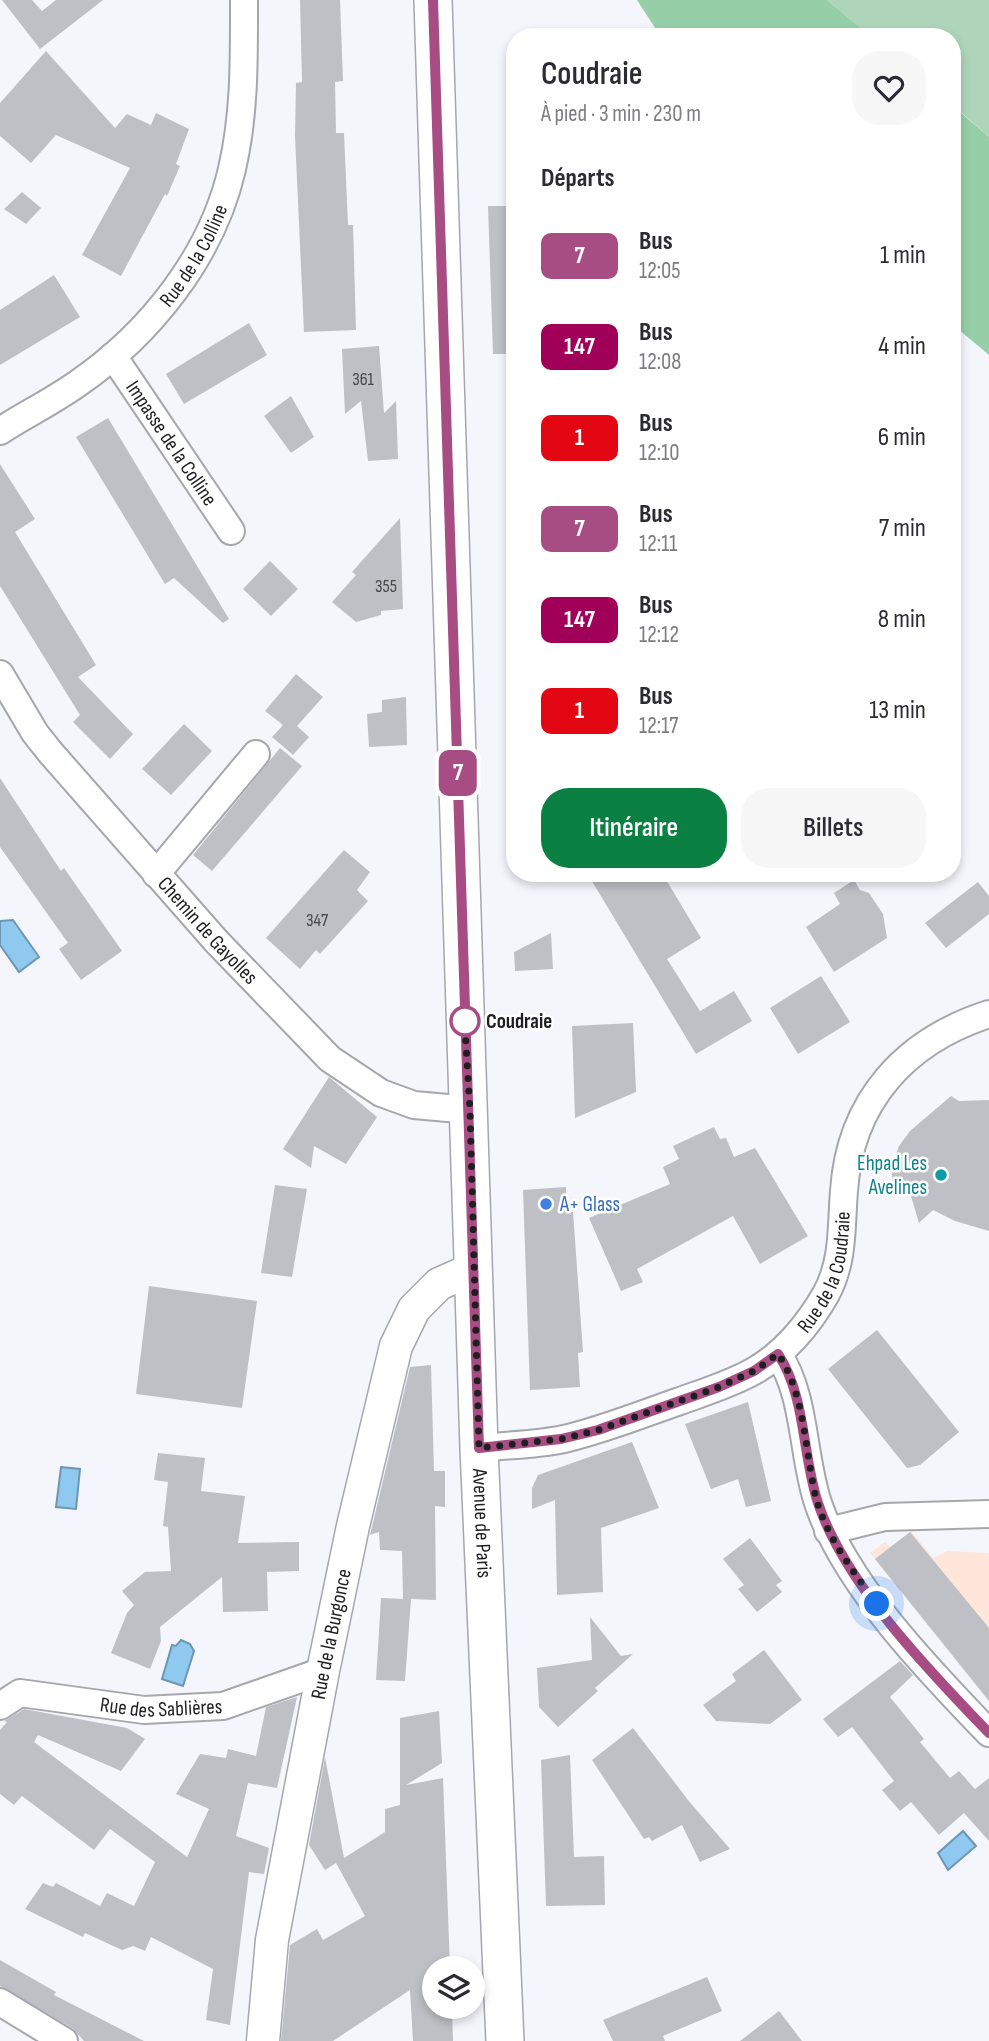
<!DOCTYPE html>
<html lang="fr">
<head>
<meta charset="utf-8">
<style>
	:root { --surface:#fff; --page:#f7f7f7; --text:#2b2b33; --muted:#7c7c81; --accent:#0b8043 }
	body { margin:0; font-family:"Sofia Sans Condensed",sans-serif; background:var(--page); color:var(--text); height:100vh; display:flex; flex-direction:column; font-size:26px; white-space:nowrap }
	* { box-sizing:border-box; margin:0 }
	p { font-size:23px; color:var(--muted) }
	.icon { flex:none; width:38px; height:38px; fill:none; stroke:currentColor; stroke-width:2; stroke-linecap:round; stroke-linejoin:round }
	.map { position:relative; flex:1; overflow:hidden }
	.side { position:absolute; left:506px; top:28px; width:455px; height:854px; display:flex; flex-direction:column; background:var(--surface); border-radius:28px; box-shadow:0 4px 10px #0003 }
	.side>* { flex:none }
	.badge { padding:0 14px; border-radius:10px; font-size:24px; line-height:46px }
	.tools { position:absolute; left:422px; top:1956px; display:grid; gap:14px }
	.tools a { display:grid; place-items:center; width:63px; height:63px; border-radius:50%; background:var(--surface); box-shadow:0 4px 10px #0003; font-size:35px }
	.you { position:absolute; width:35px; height:35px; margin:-18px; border:5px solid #fff; border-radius:50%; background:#1a73e8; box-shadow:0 0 0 10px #1a73e833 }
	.map>.badge { position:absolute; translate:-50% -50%; box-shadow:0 0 0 4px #fff }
	h2 { padding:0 35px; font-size:26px; line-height:63px }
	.round { display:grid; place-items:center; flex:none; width:74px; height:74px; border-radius:28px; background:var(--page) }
	.headline { display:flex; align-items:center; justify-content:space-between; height:119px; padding:0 35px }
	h1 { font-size:33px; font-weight:600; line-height:52px }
	.button { display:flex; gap:14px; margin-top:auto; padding:14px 35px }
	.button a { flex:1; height:80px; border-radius:28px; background:var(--accent); color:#fff; font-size:28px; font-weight:600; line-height:80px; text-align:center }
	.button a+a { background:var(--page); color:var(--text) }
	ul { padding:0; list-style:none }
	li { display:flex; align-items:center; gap:21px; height:91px; padding:0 35px }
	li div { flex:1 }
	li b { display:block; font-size:26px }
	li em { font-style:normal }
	li .badge { min-width:77px; font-weight:700; text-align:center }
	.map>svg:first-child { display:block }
	.education { fill:#fee7da }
	.green { fill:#aed5b9 }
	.forest { fill:#96cfa7 }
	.water { fill:#8fc9f0; stroke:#6d96b2; stroke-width:2 }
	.building { fill:#bec0c5 }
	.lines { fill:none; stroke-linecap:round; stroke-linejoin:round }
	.minor-casing { stroke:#a6a7ad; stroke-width:30 }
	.tertiary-casing { stroke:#a6a7ad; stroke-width:35 }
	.secondary-casing { stroke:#a6a7ad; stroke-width:40 }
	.minor { stroke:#fff; stroke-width:26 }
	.tertiary { stroke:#fff; stroke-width:32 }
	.secondary { stroke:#fff; stroke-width:37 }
	.line-casing { stroke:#fff; stroke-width:16 }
	.line { stroke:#a84d84; stroke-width:10 }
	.walk { stroke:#1f1f21; stroke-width:7; stroke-dasharray:0 12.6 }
	.stop-dot { fill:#fff; stroke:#a84d84; stroke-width:3.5 }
	.culture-dot { fill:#0f9aa8; stroke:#fff; stroke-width:2.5 }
	.shop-dot { fill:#3f7fe0; stroke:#fff; stroke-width:2.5 }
	.labels { text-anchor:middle; stroke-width:5; stroke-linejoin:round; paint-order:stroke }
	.number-label { font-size:18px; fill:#47474a }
	.street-label { font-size:21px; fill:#1f1f21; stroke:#fff }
	.stop-label { font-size:21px; font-weight:bold; fill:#1f1f21; stroke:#fff; text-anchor:start }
	.culture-label { font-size:21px; fill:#0d838f; stroke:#fff; text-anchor:end }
	.shop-label { font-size:21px; fill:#366cbe; stroke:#fff; text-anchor:start }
</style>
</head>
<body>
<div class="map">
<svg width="989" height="2041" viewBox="0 0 989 2041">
	<rect width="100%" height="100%" fill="#f4f6fc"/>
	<path class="education" d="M 911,1531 L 933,1558 L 947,1551 L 989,1553 L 989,1701 L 870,1553 L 885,1542 L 890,1547 Z"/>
	<path class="green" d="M 827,0 L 989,0 L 989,137 L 952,104 L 952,37 L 872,37 Z"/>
	<path class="forest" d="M 637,0 L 827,0 L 872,37 L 661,37 Z
		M 952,105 L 989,137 L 989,355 L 952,324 Z"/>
	<path class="water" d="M 13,920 L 39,957 L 19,972 L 0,945 L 0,921 Z
		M 61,1467 L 80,1469 L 76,1509 L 56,1507 Z
		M 181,1640 L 190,1644 L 194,1651 L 183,1686 L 162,1679 L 172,1645 L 176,1646 Z
		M 963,1831 L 976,1846 L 948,1870 L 938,1853 Z"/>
	<path class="building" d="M 2,0 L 32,0 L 42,11 L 56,0 L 103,0 L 40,49 Z
		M 300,0 L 340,0 L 343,81 L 335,82 L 336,133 L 344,133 L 348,225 L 353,225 L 356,330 L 304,332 L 295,136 L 296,83 L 302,82 Z
		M 46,51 L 115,128 L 127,114 L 151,125 L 156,113 L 189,129 L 176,164 L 180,166 L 167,196 L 165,194 L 121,276 L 82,255 L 130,168 L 56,135 L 31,163 L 0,136 L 0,103 Z
		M 22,192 L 41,208 L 26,224 L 4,209 Z
		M 488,206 L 514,206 L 514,354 L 493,354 Z
		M 54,275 L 80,317 L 0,365 L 0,310 Z
		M 249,323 L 267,355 L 184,404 L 166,374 Z
		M 379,346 L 384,413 L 396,401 L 398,459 L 368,461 L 361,401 L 345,414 L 342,349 Z
		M 291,396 L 314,437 L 291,453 L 264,416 Z
		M 108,418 L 229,619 L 223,623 L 174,578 L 165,584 L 76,437 Z
		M 0,464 L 35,519 L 15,532 L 96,665 L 78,677 L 133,734 L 110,759 L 73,722 L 80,715 L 0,586 Z
		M 400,518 L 403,609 L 381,611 L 381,615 L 356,622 L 332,602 L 356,575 L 352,572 Z
		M 270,561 L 298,589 L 271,616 L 243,589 Z
		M 296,674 L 323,697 L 297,726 L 309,737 L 293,755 L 272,737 L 283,725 L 265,711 Z
		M 406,697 L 407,745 L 369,747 L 367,714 L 382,712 L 382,700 Z
		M 184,724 L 212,751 L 171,795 L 142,769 Z
		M 280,748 L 302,766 L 212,871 L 193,855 Z
		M 0,778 L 61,871 L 64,868 L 122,951 L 81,980 L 59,949 L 68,943 L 0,847 Z
		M 344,850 L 370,872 L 357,890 L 368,901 L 320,954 L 316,950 L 300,969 L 266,938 Z
		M 587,873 L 662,873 L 701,938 L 667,959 L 700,1011 L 734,991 L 752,1021 L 696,1054 Z
		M 854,880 L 860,890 L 869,893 L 883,914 L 887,938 L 834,972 L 806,927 L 840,904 L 834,893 Z
		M 978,882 L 989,896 L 989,914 L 946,948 L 925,923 Z
		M 551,933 L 553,969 L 515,971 L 514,952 Z
		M 821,976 L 850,1022 L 798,1054 L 770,1008 Z
		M 633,1023 L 636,1092 L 575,1118 L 572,1026 Z
		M 329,1077 L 377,1117 L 346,1164 L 314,1146 L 311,1168 L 283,1149 Z
		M 951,1096 L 959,1101 L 989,1100 L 989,1231 L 955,1221 L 933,1210 L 919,1223 L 908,1186 L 892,1187 L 892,1165 L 899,1146 L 910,1131 Z
		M 714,1127 L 720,1139 L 726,1138 L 734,1157 L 755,1148 L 808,1236 L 760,1264 L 733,1216 L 637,1269 L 643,1282 L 621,1291 L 589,1218 L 670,1184 L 663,1167 L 679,1159 L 673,1146 Z
		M 275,1185 L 307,1189 L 292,1277 L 261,1273 Z
		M 566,1187 L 566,1212 L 573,1212 L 583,1352 L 578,1353 L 580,1387 L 530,1390 L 523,1190 Z
		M 149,1286 L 257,1301 L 242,1408 L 136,1394 Z
		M 877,1330 L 959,1432 L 920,1465 L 907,1468 L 828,1369 Z
		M 431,1365 L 434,1471 L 445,1471 L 445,1507 L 435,1506 L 436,1600 L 411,1599 L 405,1681 L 376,1680 L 381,1598 L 403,1599 L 402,1551 L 380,1550 L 379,1532 L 370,1535 L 410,1367 Z
		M 748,1402 L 771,1501 L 746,1507 L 738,1479 L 711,1489 L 685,1424 Z
		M 632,1442 L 659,1508 L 601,1528 L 603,1592 L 557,1595 L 555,1500 L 532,1509 L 532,1488 L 538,1475 Z
		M 158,1453 L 205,1458 L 201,1491 L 245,1496 L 238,1543 L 299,1542 L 299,1571 L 267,1572 L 268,1611 L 223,1612 L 222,1577 L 160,1627 L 161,1641 L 150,1669 L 111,1653 L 127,1613 L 134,1605 L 122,1591 L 145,1572 L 171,1571 L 168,1527 L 163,1526 L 168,1482 L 154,1480 Z
		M 910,1532 L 989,1628 L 989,1701 L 875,1559 Z
		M 750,1538 L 782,1581 L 776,1585 L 782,1592 L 757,1612 L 738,1589 L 744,1585 L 723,1559 Z
		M 590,1617 L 621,1656 L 633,1654 L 595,1688 L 598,1691 L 558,1727 L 539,1707 L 537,1668 L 592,1660 Z
		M 764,1650 L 802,1700 L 770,1724 L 716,1721 L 703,1705 L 736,1681 L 732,1674 Z
		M 900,1661 L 913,1675 L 890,1697 L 924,1739 L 920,1742 L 950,1778 L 959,1771 L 975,1789 L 989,1778 L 989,1841 L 964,1813 L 939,1835 L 911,1802 L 900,1811 L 882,1790 L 894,1781 L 852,1727 L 838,1737 L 823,1719 Z
		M 297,1697 L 277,1788 L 248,1783 L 236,1836 L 269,1848 L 264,1874 L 249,1872 L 230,2025 L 206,2020 L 213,1969 L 151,1937 L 145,1951 L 133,1946 L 122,1950 L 85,1933 L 83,1937 L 25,1909 L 43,1883 L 53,1887 L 56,1883 L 100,1906 L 107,1893 L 134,1906 L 155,1862 L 110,1829 L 94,1850 L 22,1796 L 14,1805 L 0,1794 L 0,1730 L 7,1722 L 4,1721 L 24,1709 L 127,1728 L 145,1739 L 121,1771 L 38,1735 L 34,1742 L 187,1857 L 209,1809 L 176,1794 L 200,1754 L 226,1758 L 228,1749 L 256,1756 L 266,1707 Z
		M 439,1711 L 442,1763 L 406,1785 L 443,1778 L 450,1969 L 434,1969 L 434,2007 L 452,2007 L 453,2041 L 413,2041 L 410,1990 L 333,2041 L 281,2041 L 290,1945 L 317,1929 L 323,1940 L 365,1916 L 336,1863 L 325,1870 L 309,1845 L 325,1757 L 344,1858 L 385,1832 L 385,1809 L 400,1805 L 400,1718 Z
		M 633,1728 L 688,1800 L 730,1849 L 700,1862 L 682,1825 L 652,1841 L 649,1837 L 644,1839 L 592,1760 Z
		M 570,1755 L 574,1857 L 604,1856 L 605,1905 L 546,1906 L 541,1760 Z
		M 0,1960 L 56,1992 L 54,1995 L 144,2041 L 84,2041 L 72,2028 L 0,1986 Z
		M 707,1977 L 722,2011 L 663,2036 L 665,2041 L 613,2041 L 603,2020 Z
		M 779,2011 L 802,2041 L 740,2041 Z"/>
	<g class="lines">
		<g class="minor-casing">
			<g id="minor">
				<path id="s1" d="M 113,356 L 231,531"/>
				<path id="s2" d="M 0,431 C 25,415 53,401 77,384 C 150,334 212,256 232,169 C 245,113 244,57 244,0"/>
				<path id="s3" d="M 0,674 L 35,733 L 50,752 L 217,942 L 330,1059 L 381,1093 L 414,1105 L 470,1110"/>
				<path d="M 156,874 L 256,754"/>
				<path d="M 778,1354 C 806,1396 802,1455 818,1503 C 845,1584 930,1672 989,1733"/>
				<path id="s4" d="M 479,1448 C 507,1445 536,1445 564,1439 C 603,1430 642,1414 680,1401 C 705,1392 731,1384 754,1371 C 784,1354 809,1324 826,1294 C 844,1261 841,1227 844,1191 C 850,1101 905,1041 989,1014"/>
				<path d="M 828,1531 L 885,1517 L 989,1514"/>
				<path id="s5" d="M 0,1706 L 20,1693 L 144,1710 L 223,1706 L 323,1671"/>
				<path d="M 0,2002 L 64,2041"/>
			</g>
		</g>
		<g class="tertiary-casing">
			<g id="tertiary">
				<path id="s6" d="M 263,2041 L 272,1940 L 323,1671 L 353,1526 L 396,1346 L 414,1309 L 439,1284 L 475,1268"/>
			</g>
		</g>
		<g class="secondary-casing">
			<g id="secondary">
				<path id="s7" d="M 433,0 L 479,1448 L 505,2041"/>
			</g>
		</g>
		<use href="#minor" class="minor"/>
		<use href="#tertiary" class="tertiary"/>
		<use href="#secondary" class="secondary"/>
	</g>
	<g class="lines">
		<g class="line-casing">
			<path id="line" d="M 433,0 L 479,1448 L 561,1439 L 598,1430 L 719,1387 L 754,1371 L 778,1354 C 806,1396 802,1455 818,1503 C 845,1584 930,1672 989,1733"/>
		</g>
		<use href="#line" class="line"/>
		<path class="walk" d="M 465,1021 L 464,1012 L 470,1110 L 479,1448 L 561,1439 L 598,1430 L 719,1387 L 754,1371 L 778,1354 C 805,1393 805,1452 816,1498 C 827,1538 853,1571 877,1604"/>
	</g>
	<circle class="stop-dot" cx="465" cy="1021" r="14"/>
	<circle class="culture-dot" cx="941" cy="1175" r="7"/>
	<circle class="shop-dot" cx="546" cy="1204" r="7"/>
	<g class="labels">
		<g class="number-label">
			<text x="363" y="385">361</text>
			<text x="386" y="592">355</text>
			<text x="317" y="926">347</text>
		</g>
		<g class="street-label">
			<text dy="7" stroke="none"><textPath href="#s2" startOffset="266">Rue de la Colline</textPath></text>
			<text dy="7" stroke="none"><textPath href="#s1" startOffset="105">Impasse de la Colline</textPath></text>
			<text dy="7" stroke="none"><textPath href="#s3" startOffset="331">Chemin de Gayolles</textPath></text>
			<text dy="7" stroke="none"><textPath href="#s4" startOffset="415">Rue de la Coudraie</textPath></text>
			<text dy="7" stroke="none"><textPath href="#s7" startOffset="1524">Avenue de Paris</textPath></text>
			<text dy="7" stroke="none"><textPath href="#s6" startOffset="413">Rue de la Burgonce</textPath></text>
			<text dy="7" stroke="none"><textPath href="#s5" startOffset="166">Rue des Sablières</textPath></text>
		</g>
		<g class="stop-label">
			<text x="486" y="1028">Coudraie</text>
		</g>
		<g class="culture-label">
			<text x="927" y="1170">Ehpad Les<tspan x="927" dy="24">Avelines</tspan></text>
		</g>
		<g class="shop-label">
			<text x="560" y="1211">A+ Glass</text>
		</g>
	</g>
</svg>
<div class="tools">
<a><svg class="icon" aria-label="layers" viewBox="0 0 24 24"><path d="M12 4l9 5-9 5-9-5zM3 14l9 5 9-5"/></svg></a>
</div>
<div class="you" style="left:877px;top:1604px"></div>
<b class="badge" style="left:458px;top:773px;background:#a84d84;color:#fff">7</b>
<section class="side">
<div class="headline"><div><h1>Coudraie</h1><p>À pied · 3 min · 230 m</p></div><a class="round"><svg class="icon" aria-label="heart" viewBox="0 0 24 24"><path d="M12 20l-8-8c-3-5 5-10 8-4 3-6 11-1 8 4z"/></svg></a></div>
<h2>Départs</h2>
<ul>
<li><span class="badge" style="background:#a84d84;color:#fff">7</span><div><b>Bus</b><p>12:05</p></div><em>1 min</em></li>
<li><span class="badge" style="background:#a10059;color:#fff">147</span><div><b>Bus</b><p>12:08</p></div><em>4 min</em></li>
<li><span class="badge" style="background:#e30613;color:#fff">1</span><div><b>Bus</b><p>12:10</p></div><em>6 min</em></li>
<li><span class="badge" style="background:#a84d84;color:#fff">7</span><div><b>Bus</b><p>12:11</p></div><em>7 min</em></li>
<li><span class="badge" style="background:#a10059;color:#fff">147</span><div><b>Bus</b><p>12:12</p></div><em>8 min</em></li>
<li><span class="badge" style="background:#e30613;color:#fff">1</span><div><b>Bus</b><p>12:17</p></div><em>13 min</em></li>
</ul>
<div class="button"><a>Itinéraire</a><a>Billets</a></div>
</section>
</div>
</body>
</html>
